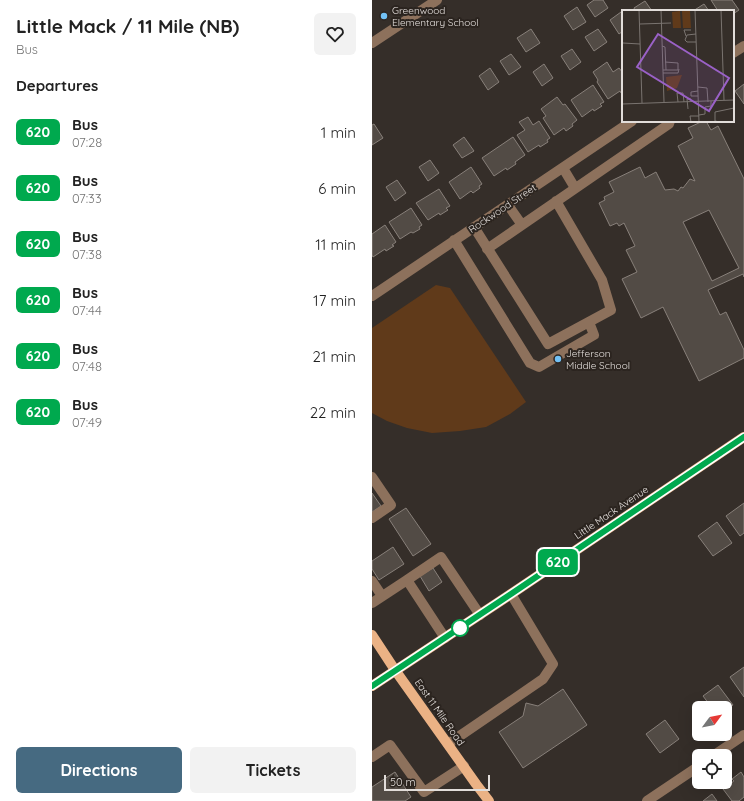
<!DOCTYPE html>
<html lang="en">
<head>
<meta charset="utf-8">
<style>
	:root { --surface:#fff; --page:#f2f2f2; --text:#222; --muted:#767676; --accent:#466a81 }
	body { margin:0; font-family:Quicksand,sans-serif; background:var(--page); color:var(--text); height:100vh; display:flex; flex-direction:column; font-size:15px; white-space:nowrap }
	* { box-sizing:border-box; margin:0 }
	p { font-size:13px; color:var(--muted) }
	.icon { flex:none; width:22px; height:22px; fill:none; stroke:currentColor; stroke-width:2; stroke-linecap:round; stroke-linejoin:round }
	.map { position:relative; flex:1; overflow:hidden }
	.side { display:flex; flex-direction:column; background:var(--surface); width:372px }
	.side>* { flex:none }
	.badge { padding:0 8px; border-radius:6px; font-size:14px; line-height:26px }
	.needle { width:26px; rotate:58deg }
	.fabs { position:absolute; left:320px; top:701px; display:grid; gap:8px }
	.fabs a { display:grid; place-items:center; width:40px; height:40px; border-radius:6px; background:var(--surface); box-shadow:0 4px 16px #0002; font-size:20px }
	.scale { position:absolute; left:12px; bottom:10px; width:106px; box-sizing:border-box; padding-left:4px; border:2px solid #e2ddda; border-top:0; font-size:11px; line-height:14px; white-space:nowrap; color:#e2ddda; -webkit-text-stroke:3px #2b241f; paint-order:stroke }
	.map>.badge { position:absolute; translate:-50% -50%; box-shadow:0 0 0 2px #fff }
	h2 { padding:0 16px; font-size:15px; line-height:36px }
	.round { display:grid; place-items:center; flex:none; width:42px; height:42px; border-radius:6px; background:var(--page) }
	.headline { display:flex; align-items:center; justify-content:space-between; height:68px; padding:0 16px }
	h1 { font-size:19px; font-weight:700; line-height:30px }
	.cta { display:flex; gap:8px; margin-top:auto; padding:8px 16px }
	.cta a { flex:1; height:46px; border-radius:6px; background:var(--accent); color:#fff; font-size:16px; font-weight:700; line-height:46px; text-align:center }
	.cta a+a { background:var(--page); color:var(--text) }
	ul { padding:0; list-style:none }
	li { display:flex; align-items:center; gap:12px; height:56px; padding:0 16px }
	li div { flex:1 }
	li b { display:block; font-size:15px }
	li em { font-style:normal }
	li .badge { min-width:44px; font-weight:700; text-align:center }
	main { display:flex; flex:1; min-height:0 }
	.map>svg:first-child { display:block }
	.green { fill:#603a1a }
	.building { fill:#524b45; stroke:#88807a; fill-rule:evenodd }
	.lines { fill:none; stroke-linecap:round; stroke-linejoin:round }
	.minor { stroke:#8d715c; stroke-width:10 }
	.major { stroke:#ebb285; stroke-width:10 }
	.line-casing { stroke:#fff; stroke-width:9 }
	.line { stroke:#00a94e; stroke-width:6 }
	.poi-dot { fill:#72c1f5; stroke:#2b241f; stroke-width:1.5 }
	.stop-dot { fill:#fff; stroke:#00a94e; stroke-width:2 }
	.labels { text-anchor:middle; stroke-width:4; stroke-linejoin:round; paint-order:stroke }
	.poi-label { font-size:10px; fill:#e2ddda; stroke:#2b241f; text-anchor:start }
	.street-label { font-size:10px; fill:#e2ddda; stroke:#2b241f }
	.inset-road { fill:none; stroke:#7a7470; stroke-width:1 }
	.view { fill:#9a61c7; fill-opacity:0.15; stroke:#9a61c7; stroke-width:2 }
	.inset-edge { fill:none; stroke:#e2ddda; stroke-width:2 }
</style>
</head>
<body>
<main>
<section class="side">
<div class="headline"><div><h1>Little Mack / 11 Mile (NB)</h1><p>Bus</p></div><a class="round"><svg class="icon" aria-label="heart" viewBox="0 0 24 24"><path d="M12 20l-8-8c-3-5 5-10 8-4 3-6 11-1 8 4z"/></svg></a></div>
<h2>Departures</h2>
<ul>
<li><span class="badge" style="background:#00a94e;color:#fff">620</span><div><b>Bus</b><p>07:28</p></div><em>1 min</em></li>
<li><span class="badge" style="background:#00a94e;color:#fff">620</span><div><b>Bus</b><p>07:33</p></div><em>6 min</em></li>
<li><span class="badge" style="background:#00a94e;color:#fff">620</span><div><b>Bus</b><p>07:38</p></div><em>11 min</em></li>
<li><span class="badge" style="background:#00a94e;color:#fff">620</span><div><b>Bus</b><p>07:44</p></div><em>17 min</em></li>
<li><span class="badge" style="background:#00a94e;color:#fff">620</span><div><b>Bus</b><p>07:48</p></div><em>21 min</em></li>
<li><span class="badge" style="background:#00a94e;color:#fff">620</span><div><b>Bus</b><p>07:49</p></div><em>22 min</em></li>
</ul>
<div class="cta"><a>Directions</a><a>Tickets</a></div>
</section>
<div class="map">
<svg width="372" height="801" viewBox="0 0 372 801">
	<rect width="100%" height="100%" fill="#352e29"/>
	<path class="green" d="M 64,285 L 78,288 L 154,402 L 138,414 L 114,427 L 88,431 L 60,433 L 35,428 L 15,421 L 0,413 L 0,328 Z"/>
	<path class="building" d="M 222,0 L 231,0 L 236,8 L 223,17 L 215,5 Z
		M 339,0 L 360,0 L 367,10 L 361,14 L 361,11 L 346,11 Z
		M 273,1 L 280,11 L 263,11 L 262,8 Z
		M 332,4 L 337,11 L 321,11 Z
		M 205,7 L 214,22 L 201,30 L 192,16 Z
		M 249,12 L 251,15 L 251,31 L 247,34 L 238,20 Z
		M 159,29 L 168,43 L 154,52 L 145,38 Z
		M 226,29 L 235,42 L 222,51 L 213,37 Z
		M 200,49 L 209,62 L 198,70 L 189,56 Z
		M 139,54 L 149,67 L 137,75 L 128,61 Z
		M 235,62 L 241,72 L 247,68 L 251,73 L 251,92 L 249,93 L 248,91 L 236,99 L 225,82 L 226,80 L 221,72 Z
		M 172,64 L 181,78 L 170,86 L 161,72 Z
		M 118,68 L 127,82 L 116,90 L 107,76 Z
		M 372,84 L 372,104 L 363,91 Z
		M 221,85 L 232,102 L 228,104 L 230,106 L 222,111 L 221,109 L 210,117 L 199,100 Z
		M 185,97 L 191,105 L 193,104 L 205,120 L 200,124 L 201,126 L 194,131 L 192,128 L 182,135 L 171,118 L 174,116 L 169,109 Z
		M 156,117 L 161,125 L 167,121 L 178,138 L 175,140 L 176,142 L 168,147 L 167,145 L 156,152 L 145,135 L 153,130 L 147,122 Z
		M 331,121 L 334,121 L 339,130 L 346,126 L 372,179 L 372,277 L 371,274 L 336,290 L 348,315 L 354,312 L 372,350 L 372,358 L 327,381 L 291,307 L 269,318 L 250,279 L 265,272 L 254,250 L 263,246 L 252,223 L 247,226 L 245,223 L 238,226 L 227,203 L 233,200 L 232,197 L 242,192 L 237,182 L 268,167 L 273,178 L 284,172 L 293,190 L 302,189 L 306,191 L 309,187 L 311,188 L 318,179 L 323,181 L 306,146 L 321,138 L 316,128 ZM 337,210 L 367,268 L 340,281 L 311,222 Z
		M 2,124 L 11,138 L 0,145 L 0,125 Z
		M 92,137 L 102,151 L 90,158 L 81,145 Z
		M 141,137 L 153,155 L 143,162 L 144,164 L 135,170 L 134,168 L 122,176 L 110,158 Z
		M 58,160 L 67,173 L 56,181 L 47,167 Z
		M 99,167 L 110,184 L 107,186 L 108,188 L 101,193 L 99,191 L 88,199 L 77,182 Z
		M 25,180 L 34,193 L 23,201 L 14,187 Z
		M 67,189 L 78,206 L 74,208 L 76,210 L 68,215 L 67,213 L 56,220 L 44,203 Z
		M 39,208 L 50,225 L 47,227 L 48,229 L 41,233 L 39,232 L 28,239 L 17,222 Z
		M 13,225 L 24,242 L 20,245 L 22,246 L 14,251 L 13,249 L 1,257 L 0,255 L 0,234 Z
		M 0,493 L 9,506 L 0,512 Z
		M 372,503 L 372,533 L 368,536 L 354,516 Z
		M 34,508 L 59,544 L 41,556 L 17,519 Z
		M 345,522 L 360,543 L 341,556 L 326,536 Z
		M 21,547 L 32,564 L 7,580 L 0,569 L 0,561 Z
		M 61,568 L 70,582 L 57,591 L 48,576 Z
		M 372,667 L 372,697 L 358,677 Z
		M 346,685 L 361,705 L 353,710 L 353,708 L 340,708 L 331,696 Z
		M 191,689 L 215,725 L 151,768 L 127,732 L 151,716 L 154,703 L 166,706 Z
		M 293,720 L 307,739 L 288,753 L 274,734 Z
		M 23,772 L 39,797 L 33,801 L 0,801 L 0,787 Z
		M 369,772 L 372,777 L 372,797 L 367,801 L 360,801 L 351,789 L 362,781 L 360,779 Z
		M 340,794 L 345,801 L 331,801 Z"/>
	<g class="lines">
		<path class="minor" d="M 0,43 L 65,0
			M 361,53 L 372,46
			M 191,168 L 203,188
			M 136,205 L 150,225
			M 102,227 L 176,344 L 239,310 L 230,280 L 184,201
			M 82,240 L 158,363 L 167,367 L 222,335 L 217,322
			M 115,249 L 297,124 L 298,121
			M 0,296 L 260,121
			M 0,477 L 19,505 L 0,518
			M 0,581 L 10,596
			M 0,603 L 35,580
			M 73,638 L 35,580 L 69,557 L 108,615
			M 76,744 L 171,679 L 181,664 L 139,594
			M 341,756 L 372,735
			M 0,757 L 18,745 L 52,792 L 92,766
			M 275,801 L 327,766"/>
		<path class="major" d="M 0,635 L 23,670 L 104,784 L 117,801
			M 0,686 L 139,594 L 372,437"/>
	</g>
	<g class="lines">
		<g class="line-casing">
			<path id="line" d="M 0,686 L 139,594 L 372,437"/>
		</g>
		<use href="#line" class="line"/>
	</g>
	<g class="poi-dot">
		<circle cx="12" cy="16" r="4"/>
		<circle cx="186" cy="359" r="4"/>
	</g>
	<circle class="stop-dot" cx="88" cy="628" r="8"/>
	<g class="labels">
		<g class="poi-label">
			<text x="20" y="14">Greenwood<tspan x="20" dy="12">Elementary School</tspan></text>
			<text x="194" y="357">Jefferson<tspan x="194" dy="12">Middle School</tspan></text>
		</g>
		<g class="street-label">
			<text transform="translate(130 208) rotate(-34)" y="4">Rockwood Street</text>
			<text transform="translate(239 512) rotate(-34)" y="4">Little Mack Avenue</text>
			<text transform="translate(68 712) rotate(55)" y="4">East 11 Mile Road</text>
		</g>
	</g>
	<g transform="translate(250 10)">
		<rect width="112" height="112" fill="#352e29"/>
		<path d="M 58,1 L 59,18 L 51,18 L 50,2 ZM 60,1 L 68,1 L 69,18 L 61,18 ZM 60,65 L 55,78 L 45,81 L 44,67 Z" fill="#603a1a"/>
		<path class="inset-road" d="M 17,0 L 20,93M 39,0 L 42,92M 73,0 L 77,112M 99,0 L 102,90M 18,14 L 49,13M 74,24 L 65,25 L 63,30 L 65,32 L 74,32M 64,26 L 62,20 L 69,20M 1,33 L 18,34M 40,36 L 43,37 L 44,60M 0,47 L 0,33M 41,60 L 56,60 L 56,53 L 43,52M 41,63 L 56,63 L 57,59M 76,77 L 85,78 L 86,92M 76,81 L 69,82 L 69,86 L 76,86M 56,92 L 55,83 L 61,83 L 62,92M 0,94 L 112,90M 66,99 L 65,89 L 69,89M 77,105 L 83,104 L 83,97 L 89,96 L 89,91M 69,112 L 68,106 L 77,106M 98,112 L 93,111 L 93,102 L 112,98"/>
		<path class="view" d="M 36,24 L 107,68 L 87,101 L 15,57 Z"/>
		<rect width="112" height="112" class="inset-edge"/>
	</g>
</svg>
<div class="fabs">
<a><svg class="needle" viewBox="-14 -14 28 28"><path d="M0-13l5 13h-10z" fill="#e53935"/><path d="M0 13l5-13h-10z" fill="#767676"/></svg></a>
<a><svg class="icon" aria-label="locate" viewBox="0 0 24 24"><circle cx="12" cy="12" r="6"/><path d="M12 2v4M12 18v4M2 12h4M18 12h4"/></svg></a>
</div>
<div class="scale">50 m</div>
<b class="badge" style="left:186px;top:562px;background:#00a94e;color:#fff">620</b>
</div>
</main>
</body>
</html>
